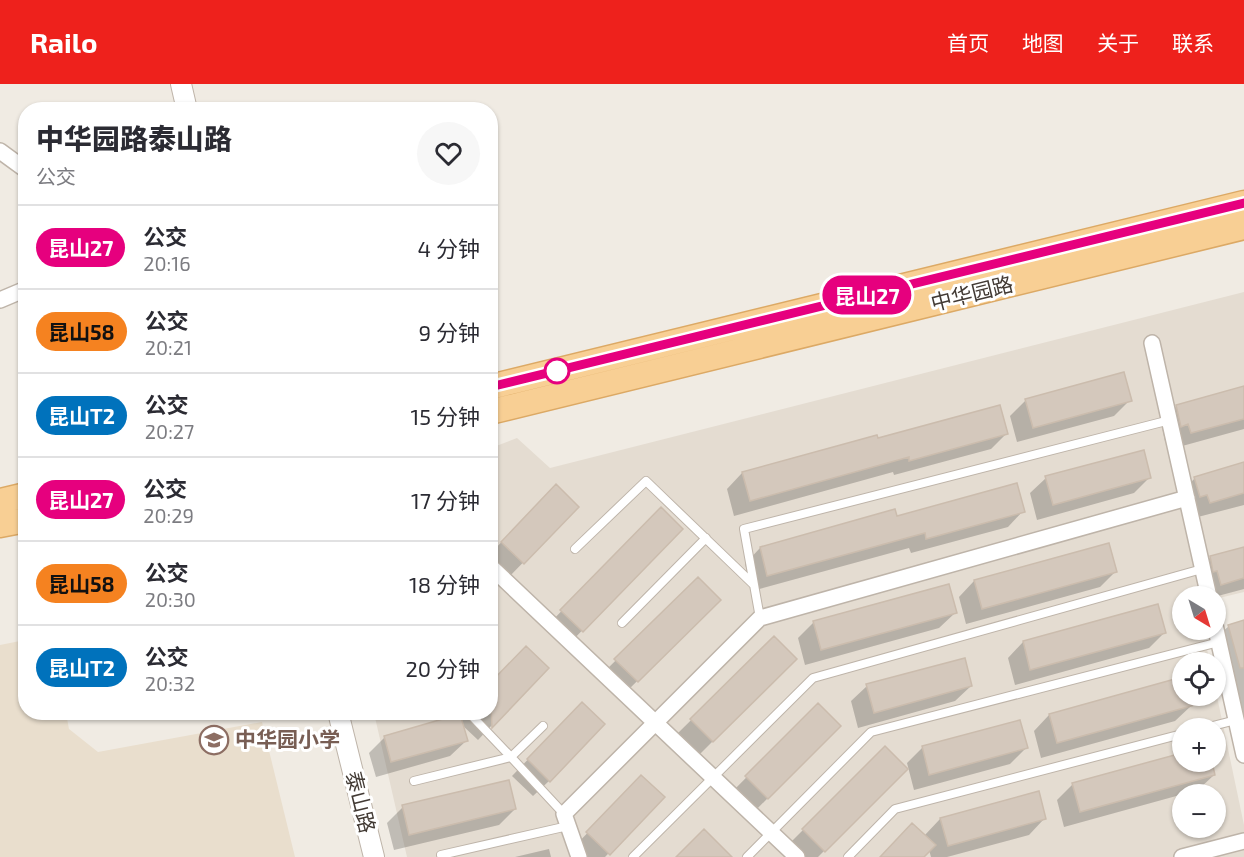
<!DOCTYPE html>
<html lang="zh">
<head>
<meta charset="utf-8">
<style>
	:root { --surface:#fff; --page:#f7f7f7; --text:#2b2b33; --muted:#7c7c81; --line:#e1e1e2; --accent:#ee211c }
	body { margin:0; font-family:"Exo 2","Noto Sans SC",sans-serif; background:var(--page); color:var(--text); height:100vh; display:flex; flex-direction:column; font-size:22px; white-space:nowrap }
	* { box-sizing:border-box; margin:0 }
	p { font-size:20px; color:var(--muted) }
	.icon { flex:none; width:33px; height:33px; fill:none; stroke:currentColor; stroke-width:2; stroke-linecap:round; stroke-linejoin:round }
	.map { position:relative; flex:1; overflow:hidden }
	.side { position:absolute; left:18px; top:18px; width:480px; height:618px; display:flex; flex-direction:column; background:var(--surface); border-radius:24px; box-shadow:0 2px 4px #0004 }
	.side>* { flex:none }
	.badge { padding:0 12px; border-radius:20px; font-size:21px; line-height:39px }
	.needle { width:39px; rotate:142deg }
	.tools { position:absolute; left:1172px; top:502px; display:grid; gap:12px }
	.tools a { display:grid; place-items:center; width:54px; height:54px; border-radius:50%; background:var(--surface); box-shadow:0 2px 4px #0004; font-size:30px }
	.map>.badge { position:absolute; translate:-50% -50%; box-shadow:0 0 0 3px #fff }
	.round { display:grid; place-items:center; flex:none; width:63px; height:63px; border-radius:32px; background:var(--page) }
	.head { display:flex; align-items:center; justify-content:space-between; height:102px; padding:0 18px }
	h1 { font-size:28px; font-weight:800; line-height:45px }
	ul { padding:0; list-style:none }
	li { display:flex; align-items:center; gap:18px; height:84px; padding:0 18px; border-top:2px solid var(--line) }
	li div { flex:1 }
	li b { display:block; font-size:22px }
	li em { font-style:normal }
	li .badge { min-width:66px; font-weight:700; text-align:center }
	header { display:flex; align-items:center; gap:36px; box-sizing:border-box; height:84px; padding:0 30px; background:var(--accent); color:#fff }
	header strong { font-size:28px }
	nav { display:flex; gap:33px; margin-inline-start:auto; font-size:21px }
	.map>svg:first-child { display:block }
	.residential { fill:#e4dcd1; fill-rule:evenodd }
	.education { fill:#e9decd }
	.shadow { fill:#0003 }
	.building { fill:#d4c8bc; stroke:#cbbcad; stroke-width:1.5 }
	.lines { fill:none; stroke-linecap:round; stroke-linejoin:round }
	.service-casing { stroke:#beb4a9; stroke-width:10 }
	.minor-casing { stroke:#beb4a9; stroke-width:18 }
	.tertiary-casing { stroke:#beb4a9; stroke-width:22 }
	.primary-casing { stroke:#dca965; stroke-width:27 }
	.service { stroke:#fff; stroke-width:8 }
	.minor { stroke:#fff; stroke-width:15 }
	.tertiary { stroke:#fff; stroke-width:20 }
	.primary { stroke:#f8cf94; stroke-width:24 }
	.line-casing { stroke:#fff; stroke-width:14 }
	.line { stroke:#e6007e; stroke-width:9 }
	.stop-dot { fill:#fff; stroke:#e6007e; stroke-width:3 }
	.labels { text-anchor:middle; stroke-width:6; stroke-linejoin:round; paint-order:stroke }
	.street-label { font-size:21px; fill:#423a34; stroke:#fff }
	.education-label { font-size:21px; font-weight:bold; fill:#785e54; stroke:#fff; text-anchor:start }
</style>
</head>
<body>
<header>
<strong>Railo</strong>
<nav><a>首页</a><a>地图</a><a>关于</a><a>联系</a></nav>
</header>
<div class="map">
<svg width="1244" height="773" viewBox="0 0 1244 773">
	<rect width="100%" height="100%" fill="#f0ebe3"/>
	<path class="residential" d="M 1244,208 L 1244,508 L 1215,515 L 1215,513 L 1182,513 L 1182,546 L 1203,546 L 1210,579 L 1182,579 L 1182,612 L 1215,612 L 1215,603 L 1244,741 L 1244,773 L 407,773 L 374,629 L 490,628 L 491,364 L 517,354 L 550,384 ZM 1182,645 L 1215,645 L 1215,678 L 1182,678 ZM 1182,711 L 1215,711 L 1215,744 L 1182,744 Z"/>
	<path class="education" d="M 25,556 L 26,628 L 66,629 L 69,645 L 98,668 L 262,638 L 295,773 L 0,773 L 0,561 Z"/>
	<path class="shadow" d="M 1244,303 L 1244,345 L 1175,364 L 1173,355 L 1165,357 L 1161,338 L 1177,322 Z
		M 1026,316 L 1130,316 L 1114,332 L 1017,358 L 1010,332 Z
		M 1006,350 L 991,365 L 894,391 L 893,388 L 734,432 L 727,405 L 742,389 L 877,356 Z
		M 1244,379 L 1244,421 L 1194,434 L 1180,410 L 1195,394 Z
		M 1150,393 L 1134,409 L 1037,436 L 1030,409 L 1046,394 Z
		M 540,418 L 577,423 L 507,495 L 490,479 L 490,470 Z
		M 661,425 L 681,445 L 566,563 L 546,543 Z
		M 1023,427 L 1008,443 L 911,469 L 909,464 L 752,507 L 745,480 L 760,464 L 896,434 Z
		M 1244,464 L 1244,505 L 1214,513 L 1202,502 L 1198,503 L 1195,489 L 1211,473 Z
		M 1115,488 L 1100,503 L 966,540 L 959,513 L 974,497 Z
		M 698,495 L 719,516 L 621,613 L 600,592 Z
		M 955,529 L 939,544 L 805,581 L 798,554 L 814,538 Z
		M 1244,538 L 1244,633 L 1221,549 L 1229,542 Z
		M 1164,549 L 1149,564 L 1015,601 L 1008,574 L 1023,558 Z
		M 774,554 L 795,575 L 697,673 L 676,651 Z
		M 1182,595 L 1182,612 L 1188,612 L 1191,622 L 1175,637 L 1041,674 L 1034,647 L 1049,631 Z
		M 490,600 L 493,640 L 478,656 L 461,640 L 466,657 L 450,672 L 376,693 L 369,669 L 385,653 L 460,632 L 464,628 L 490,628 Z
		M 867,602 L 971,602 L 955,617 L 858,644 L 851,617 Z
		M 818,621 L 839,642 L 752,730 L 731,709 Z
		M 566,636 L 549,697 L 533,712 L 512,692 Z
		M 1019,637 L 1026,664 L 1010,680 L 914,706 L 907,679 L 922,664 Z
		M 885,664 L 906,685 L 818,773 L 798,773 L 787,762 Z
		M 1182,670 L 1182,678 L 1210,678 L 1214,691 L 1198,706 L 1064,743 L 1057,716 L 1073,700 Z
		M 626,709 L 663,713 L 605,773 L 580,773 L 572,765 Z
		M 403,723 L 515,725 L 499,741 L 394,766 L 387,739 Z
		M 940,735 L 1044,735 L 1029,751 L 947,773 L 931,773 L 929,766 L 922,773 L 881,773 L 924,752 Z
		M 549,765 L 551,773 L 515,773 Z"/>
	<path class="building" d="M 1124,288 L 1132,317 L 1033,344 L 1025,315 Z
		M 1244,302 L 1244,335 L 1191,349 L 1188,340 L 1181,343 L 1176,321 Z
		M 1000,321 L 1008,350 L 909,377 L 909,373 L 750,417 L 742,388 L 877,351 L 878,354 Z
		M 1144,366 L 1151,394 L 1053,421 L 1045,392 Z
		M 1244,378 L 1244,409 L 1210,419 L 1207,411 L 1200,413 L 1194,393 Z
		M 1017,399 L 1025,428 L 926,455 L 925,449 L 767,492 L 760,463 L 895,425 L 897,432 Z
		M 556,400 L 579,423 L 524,480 L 501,458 Z
		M 661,423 L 683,445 L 583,548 L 560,526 Z
		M 1109,459 L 1117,488 L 982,525 L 974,496 Z
		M 1244,463 L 1244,494 L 1221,501 L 1217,487 L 1213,488 L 1210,472 Z
		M 698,493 L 721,516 L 638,598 L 614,575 Z
		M 949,500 L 957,529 L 821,566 L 813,537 Z
		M 1158,520 L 1166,549 L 1030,586 L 1023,557 Z
		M 1244,536 L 1244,584 L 1240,584 L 1228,541 Z
		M 774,552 L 797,575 L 713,658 L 690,635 Z
		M 526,562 L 549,584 L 492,644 L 490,599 Z
		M 965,574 L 972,602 L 874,629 L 866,600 Z
		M 1182,593 L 1182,612 L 1213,612 L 1213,616 L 1057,659 L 1049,630 Z
		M 582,618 L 605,640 L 550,698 L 527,675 Z
		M 818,619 L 841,642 L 768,715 L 745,692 Z
		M 460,630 L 468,657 L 391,678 L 384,652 Z
		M 1020,636 L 1028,664 L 929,691 L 922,662 Z
		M 885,662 L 908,685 L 825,768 L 802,745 Z
		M 1182,669 L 1182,678 L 1212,678 L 1215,691 L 1080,728 L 1072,699 Z
		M 641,691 L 665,713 L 610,771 L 586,748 Z
		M 509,696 L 516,725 L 409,751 L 402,721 Z
		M 1039,707 L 1046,735 L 948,762 L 940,734 Z
		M 912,739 L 936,761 L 924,773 L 880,773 Z
		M 704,745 L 732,773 L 676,773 Z"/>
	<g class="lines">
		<g class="service-casing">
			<path id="service" d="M 575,465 L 646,397 L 753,500
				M 760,534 L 744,445 L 1170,336
				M 622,539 L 706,454
				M 543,642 L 511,673 L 564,730
				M 1201,645 L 1236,636
				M 414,697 L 511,673 L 468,628
				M 441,771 L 568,742
				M 633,773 L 813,594 L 1202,485
				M 747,773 L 871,648 L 1219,558
				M 848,773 L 895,725 L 1182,650"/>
		</g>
		<g class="minor-casing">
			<path id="minor" d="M 0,67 L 26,86
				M 0,216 L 26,205
				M 1152,259 L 1209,513
				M 490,482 L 797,773
				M 1215,541 L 1244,671
				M 579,773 L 564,730 L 760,534 L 1187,414
				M 1182,773 L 1244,757"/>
		</g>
		<g class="tertiary-casing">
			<path id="tertiary" d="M 181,0 L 187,26
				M 338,628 L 374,773"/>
		</g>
		<g class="primary-casing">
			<path id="primary" d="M 490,303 L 1244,119
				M 490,328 L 1244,143
				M 0,417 L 26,411
				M 0,441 L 26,436"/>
		</g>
		<use href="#service" class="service"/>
		<use href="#minor" class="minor"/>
		<use href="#tertiary" class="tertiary"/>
		<use href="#primary" class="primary"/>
	</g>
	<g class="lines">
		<g class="line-casing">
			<path id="line" d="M 490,303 L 1244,119"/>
		</g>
		<use href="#line" class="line"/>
	</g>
	<defs>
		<g id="school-ring" transform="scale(1.5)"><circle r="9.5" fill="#fff" stroke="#8d6e63" stroke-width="1.5"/><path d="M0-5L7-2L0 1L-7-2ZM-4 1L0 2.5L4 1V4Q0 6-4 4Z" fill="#8d6e63"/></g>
	</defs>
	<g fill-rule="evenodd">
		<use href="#school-ring" x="214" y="656"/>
	</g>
	<circle class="stop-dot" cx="557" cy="287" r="12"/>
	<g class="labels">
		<g class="street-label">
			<text transform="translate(972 210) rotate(-14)" y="7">中华园路</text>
			<text transform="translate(360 718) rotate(76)" y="7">泰山路</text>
		</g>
		<g class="education-label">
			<text x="235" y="663">中华园小学</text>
		</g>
	</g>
</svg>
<div class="tools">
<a><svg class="needle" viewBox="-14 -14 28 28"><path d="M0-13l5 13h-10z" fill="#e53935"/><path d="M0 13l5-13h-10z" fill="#7c7c81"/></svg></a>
<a><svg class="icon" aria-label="locate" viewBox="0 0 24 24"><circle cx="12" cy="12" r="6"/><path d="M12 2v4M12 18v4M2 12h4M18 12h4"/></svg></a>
<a>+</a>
<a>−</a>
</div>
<b class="badge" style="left:867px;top:211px;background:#e6007e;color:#fff">昆山27</b>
<section class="side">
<div class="head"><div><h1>中华园路泰山路</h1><p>公交</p></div><a class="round"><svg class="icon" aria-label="heart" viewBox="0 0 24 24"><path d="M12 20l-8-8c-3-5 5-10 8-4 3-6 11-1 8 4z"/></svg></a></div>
<ul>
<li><span class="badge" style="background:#e6007e;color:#fff">昆山27</span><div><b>公交</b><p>20:16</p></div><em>4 分钟</em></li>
<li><span class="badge" style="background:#f58220;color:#111">昆山58</span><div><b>公交</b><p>20:21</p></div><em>9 分钟</em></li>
<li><span class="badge" style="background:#0072bc;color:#fff">昆山T2</span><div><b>公交</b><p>20:27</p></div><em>15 分钟</em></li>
<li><span class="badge" style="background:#e6007e;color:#fff">昆山27</span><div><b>公交</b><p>20:29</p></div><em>17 分钟</em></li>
<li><span class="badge" style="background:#f58220;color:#111">昆山58</span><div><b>公交</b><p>20:30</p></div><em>18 分钟</em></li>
<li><span class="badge" style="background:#0072bc;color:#fff">昆山T2</span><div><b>公交</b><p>20:32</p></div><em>20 分钟</em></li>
</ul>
</section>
</div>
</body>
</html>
